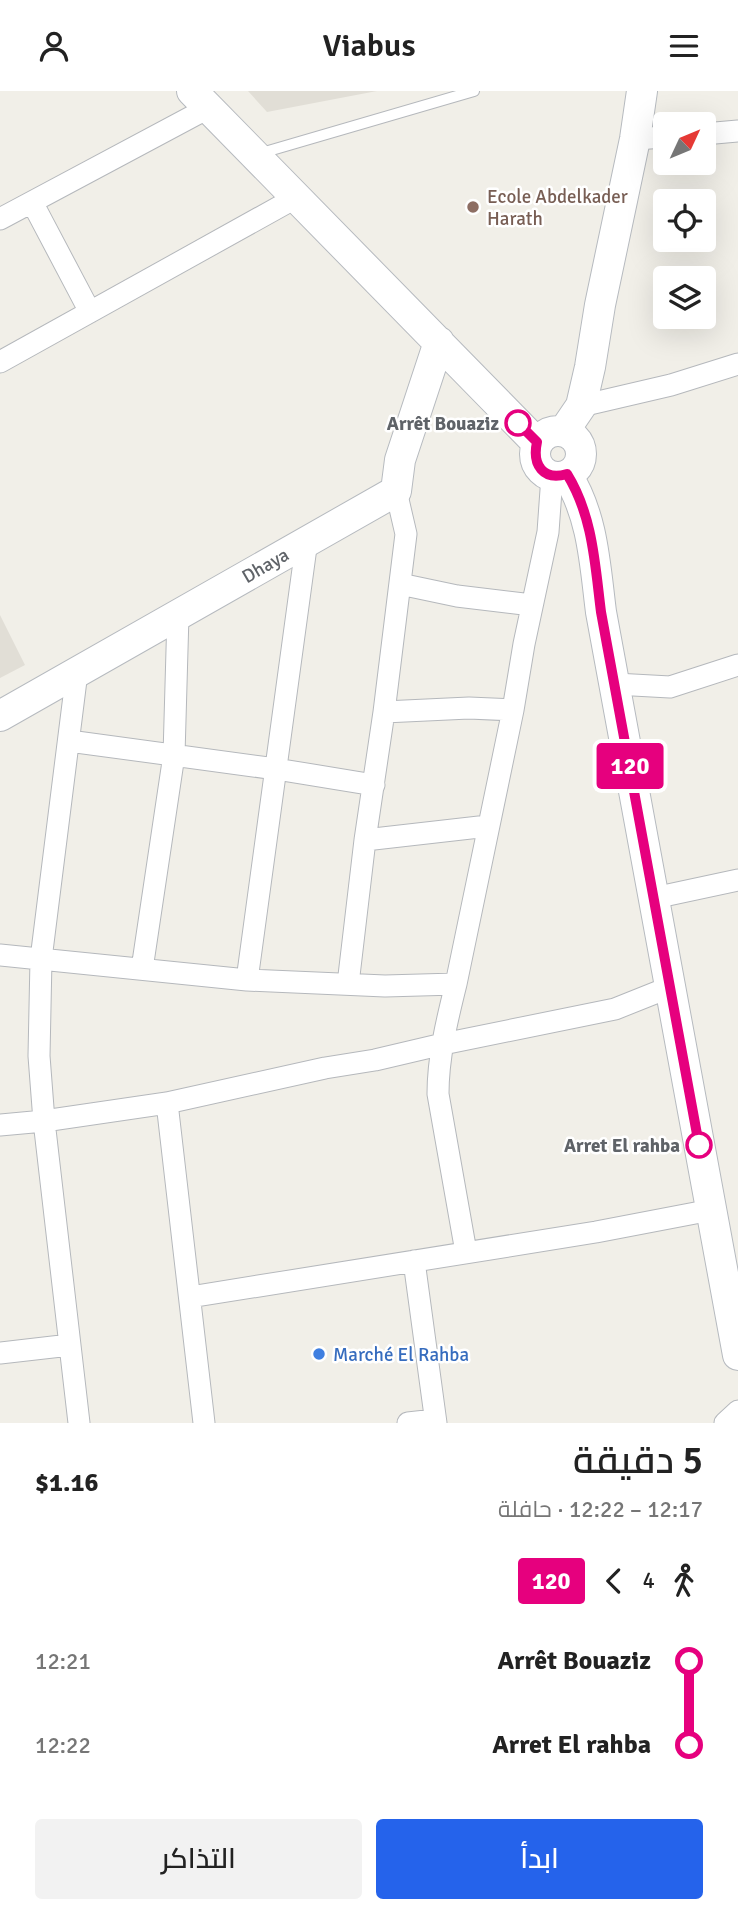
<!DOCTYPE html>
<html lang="ar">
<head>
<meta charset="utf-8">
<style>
	:root { --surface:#fff; --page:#f2f2f2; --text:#222; --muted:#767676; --accent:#2563eb }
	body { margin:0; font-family:Signika,Cairo,sans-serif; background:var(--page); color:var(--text); direction:rtl; height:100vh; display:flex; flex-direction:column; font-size:26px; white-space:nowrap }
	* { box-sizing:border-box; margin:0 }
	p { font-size:23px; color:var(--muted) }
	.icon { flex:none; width:38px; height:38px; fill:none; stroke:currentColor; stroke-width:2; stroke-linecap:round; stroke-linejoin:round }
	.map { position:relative; height:1332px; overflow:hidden; direction:ltr }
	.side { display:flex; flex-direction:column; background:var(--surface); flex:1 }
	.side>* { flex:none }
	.badge { padding:0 14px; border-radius:5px; font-size:24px; line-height:46px }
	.needle { width:46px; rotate:46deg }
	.buttons { position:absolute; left:653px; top:21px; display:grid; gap:14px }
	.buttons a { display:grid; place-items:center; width:63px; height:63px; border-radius:7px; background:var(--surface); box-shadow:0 7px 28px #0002; font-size:35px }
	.map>.badge { position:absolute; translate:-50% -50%; box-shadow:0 0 0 4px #fff }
	.legs { display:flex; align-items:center; gap:10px; height:77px; padding:0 35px; font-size:23px }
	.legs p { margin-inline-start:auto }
	.summary { display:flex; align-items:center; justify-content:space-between; height:119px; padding:0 35px }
	h1 { font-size:38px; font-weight:600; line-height:52px }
	.action { display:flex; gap:14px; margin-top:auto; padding:14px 35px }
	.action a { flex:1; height:80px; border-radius:7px; background:var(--accent); color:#fff; font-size:28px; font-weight:600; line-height:80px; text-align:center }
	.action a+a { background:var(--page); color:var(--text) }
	ul { padding:0 35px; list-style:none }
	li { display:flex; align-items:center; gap:24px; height:84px; font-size:26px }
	li i { display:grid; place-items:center; width:10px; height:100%; margin:0 9px; background:currentColor }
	li i::after { content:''; width:18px; height:18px; margin:-9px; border:5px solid; border-radius:50%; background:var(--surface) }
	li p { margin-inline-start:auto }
	li:first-child i { background:linear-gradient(#0000 50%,currentColor 0) }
	li:last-child i { background:linear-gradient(currentColor 50%,#0000 0) }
	header { display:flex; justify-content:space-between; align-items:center; height:91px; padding:0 35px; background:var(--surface); font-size:32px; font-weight:600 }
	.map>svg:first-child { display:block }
	.education { fill:#e1ded6 }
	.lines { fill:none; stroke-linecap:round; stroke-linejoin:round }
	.lane-casing { stroke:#b5b8bc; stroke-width:12 }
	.street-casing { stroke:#b5b8bc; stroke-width:23 }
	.secondary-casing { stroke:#b6babf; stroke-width:32 }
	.lane { stroke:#fff; stroke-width:10 }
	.street { stroke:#fff; stroke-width:21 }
	.secondary { stroke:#fff; stroke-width:30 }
	.line-1-casing { stroke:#fff; stroke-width:16 }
	.line-1 { stroke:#e6007e; stroke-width:10 }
	.education-dot { fill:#8d6e63; stroke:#fff; stroke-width:2.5 }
	.stop-1-dot { fill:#fff; stroke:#e6007e; stroke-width:3.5 }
	.shop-dot { fill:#3f7fe0; stroke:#fff; stroke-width:2.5 }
	.labels { text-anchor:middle; stroke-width:5; stroke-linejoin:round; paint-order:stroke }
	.education-label { font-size:19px; fill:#785e54; stroke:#fff; text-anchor:start }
	.stop-label { font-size:19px; font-weight:bold; fill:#5f6368; stroke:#fff; text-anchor:end }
	.street-label { font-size:19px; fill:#5f6368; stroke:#fff }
	.shop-label { font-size:19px; fill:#366cbe; stroke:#fff; text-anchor:start }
</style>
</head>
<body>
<header><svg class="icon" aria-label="menu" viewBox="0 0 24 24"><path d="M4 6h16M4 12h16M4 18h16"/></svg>Viabus<svg class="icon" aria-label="person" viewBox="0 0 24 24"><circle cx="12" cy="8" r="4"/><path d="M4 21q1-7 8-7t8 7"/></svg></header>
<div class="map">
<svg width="738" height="1332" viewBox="0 0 738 1332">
	<rect width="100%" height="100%" fill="#f1efe8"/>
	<path class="education" d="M 248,0 L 377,0 L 267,21 Z
		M 0,524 L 25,574 L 0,587 Z"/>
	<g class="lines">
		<g class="lane-casing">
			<path id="lane" d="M 258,63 L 474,0"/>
		</g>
		<g class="street-casing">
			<path id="street" d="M 704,43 L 738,40
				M 635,48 L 665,46
				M 32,111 L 90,221
				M 0,128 L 208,17
				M 0,271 L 297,106
				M 581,315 L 671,294 L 738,273
				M 400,493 L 457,505 L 532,514
				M 77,581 L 41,868 L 39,965 L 44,1030 L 79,1332
				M 615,593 L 670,596 L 738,574
				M 384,621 L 469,617 L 513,619
				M 69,650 L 276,678 L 374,694
				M 365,749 L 488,735
				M 654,807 L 738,789
				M 0,864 L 247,889 L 385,895 L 456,893
				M 142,878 L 174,664 L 178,524
				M 247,889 L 307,449
				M 348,893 L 365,749 L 384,621 L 406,443 L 396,400
				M 167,1012 L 204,1332
				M 0,1034 L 44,1030 L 167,1012 L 325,977 L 375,969 L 443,953 L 615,918 L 670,896
				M 466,1161 L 438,1003 C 438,966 447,929 456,893 L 513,619 L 524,553 L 548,441 L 552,385
				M 414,1170 L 436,1332
				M 190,1206 L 596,1141 L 711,1119
				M 0,1262 L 70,1254
				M 408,1332 L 435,1329
				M 725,1332 L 738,1320"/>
		</g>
		<g class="secondary-casing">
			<path id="secondary" d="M 192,0 L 536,351
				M 564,340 L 581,315 L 590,276 L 600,214 L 635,48 L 642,0
				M535 363a23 23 0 1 1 46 0a23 23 0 1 1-46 0Z
				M 567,384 C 593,425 595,474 601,521 L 738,1264
				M 0,625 L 396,400 L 400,369 L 439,251"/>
		</g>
		<use href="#lane" class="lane"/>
		<use href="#street" class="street"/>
		<use href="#secondary" class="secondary"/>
	</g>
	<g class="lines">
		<g class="line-1-casing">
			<path id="line-1" d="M 518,332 L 537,351 C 532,374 543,390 567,383 C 593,425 595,474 601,521 L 699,1054"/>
		</g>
		<use href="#line-1" class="line-1"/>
	</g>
	<circle class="education-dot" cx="473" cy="116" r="7"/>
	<g class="stop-1-dot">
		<circle cx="518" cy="332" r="12"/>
		<circle cx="699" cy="1054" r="12"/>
	</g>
	<circle class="shop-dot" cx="319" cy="1263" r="7"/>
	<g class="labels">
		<g class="education-label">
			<text x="487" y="112">Ecole Abdelkader<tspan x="487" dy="22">Harath</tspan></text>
		</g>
		<g class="stop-label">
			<text x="499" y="339">Arrêt Bouaziz</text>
			<text x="680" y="1061">Arret El rahba</text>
		</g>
		<g class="street-label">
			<text transform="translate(265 474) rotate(-30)" y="7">Dhaya</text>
		</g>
		<g class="shop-label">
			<text x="333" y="1270">Marché El Rahba</text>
		</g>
	</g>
</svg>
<div class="buttons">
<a><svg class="needle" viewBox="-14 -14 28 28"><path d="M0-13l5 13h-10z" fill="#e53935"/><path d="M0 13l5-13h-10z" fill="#767676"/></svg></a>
<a><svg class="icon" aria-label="locate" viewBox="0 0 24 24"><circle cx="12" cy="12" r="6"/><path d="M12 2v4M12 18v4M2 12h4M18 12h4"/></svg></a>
<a><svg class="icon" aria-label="layers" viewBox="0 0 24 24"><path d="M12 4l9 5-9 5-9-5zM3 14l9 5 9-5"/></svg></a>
</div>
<b class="badge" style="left:630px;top:675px;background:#e6007e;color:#fff">120</b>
</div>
<section class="side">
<div class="summary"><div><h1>5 دقيقة</h1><p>12:17 – 12:22 · حافلة</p></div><b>$1.16</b></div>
<div class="legs"><svg class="icon" aria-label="walk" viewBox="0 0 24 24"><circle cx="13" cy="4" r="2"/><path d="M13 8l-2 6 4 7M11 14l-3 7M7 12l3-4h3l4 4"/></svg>4<svg class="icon" aria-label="back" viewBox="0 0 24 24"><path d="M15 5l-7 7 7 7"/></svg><b class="badge" style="background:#e6007e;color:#fff">120</b></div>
<ul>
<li><i style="color:#e6007e"></i><b>Arrêt Bouaziz</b><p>12:21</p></li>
<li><i style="color:#e6007e"></i><b>Arret El rahba</b><p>12:22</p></li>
</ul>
<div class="action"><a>ابدأ</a><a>التذاكر</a></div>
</section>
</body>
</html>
